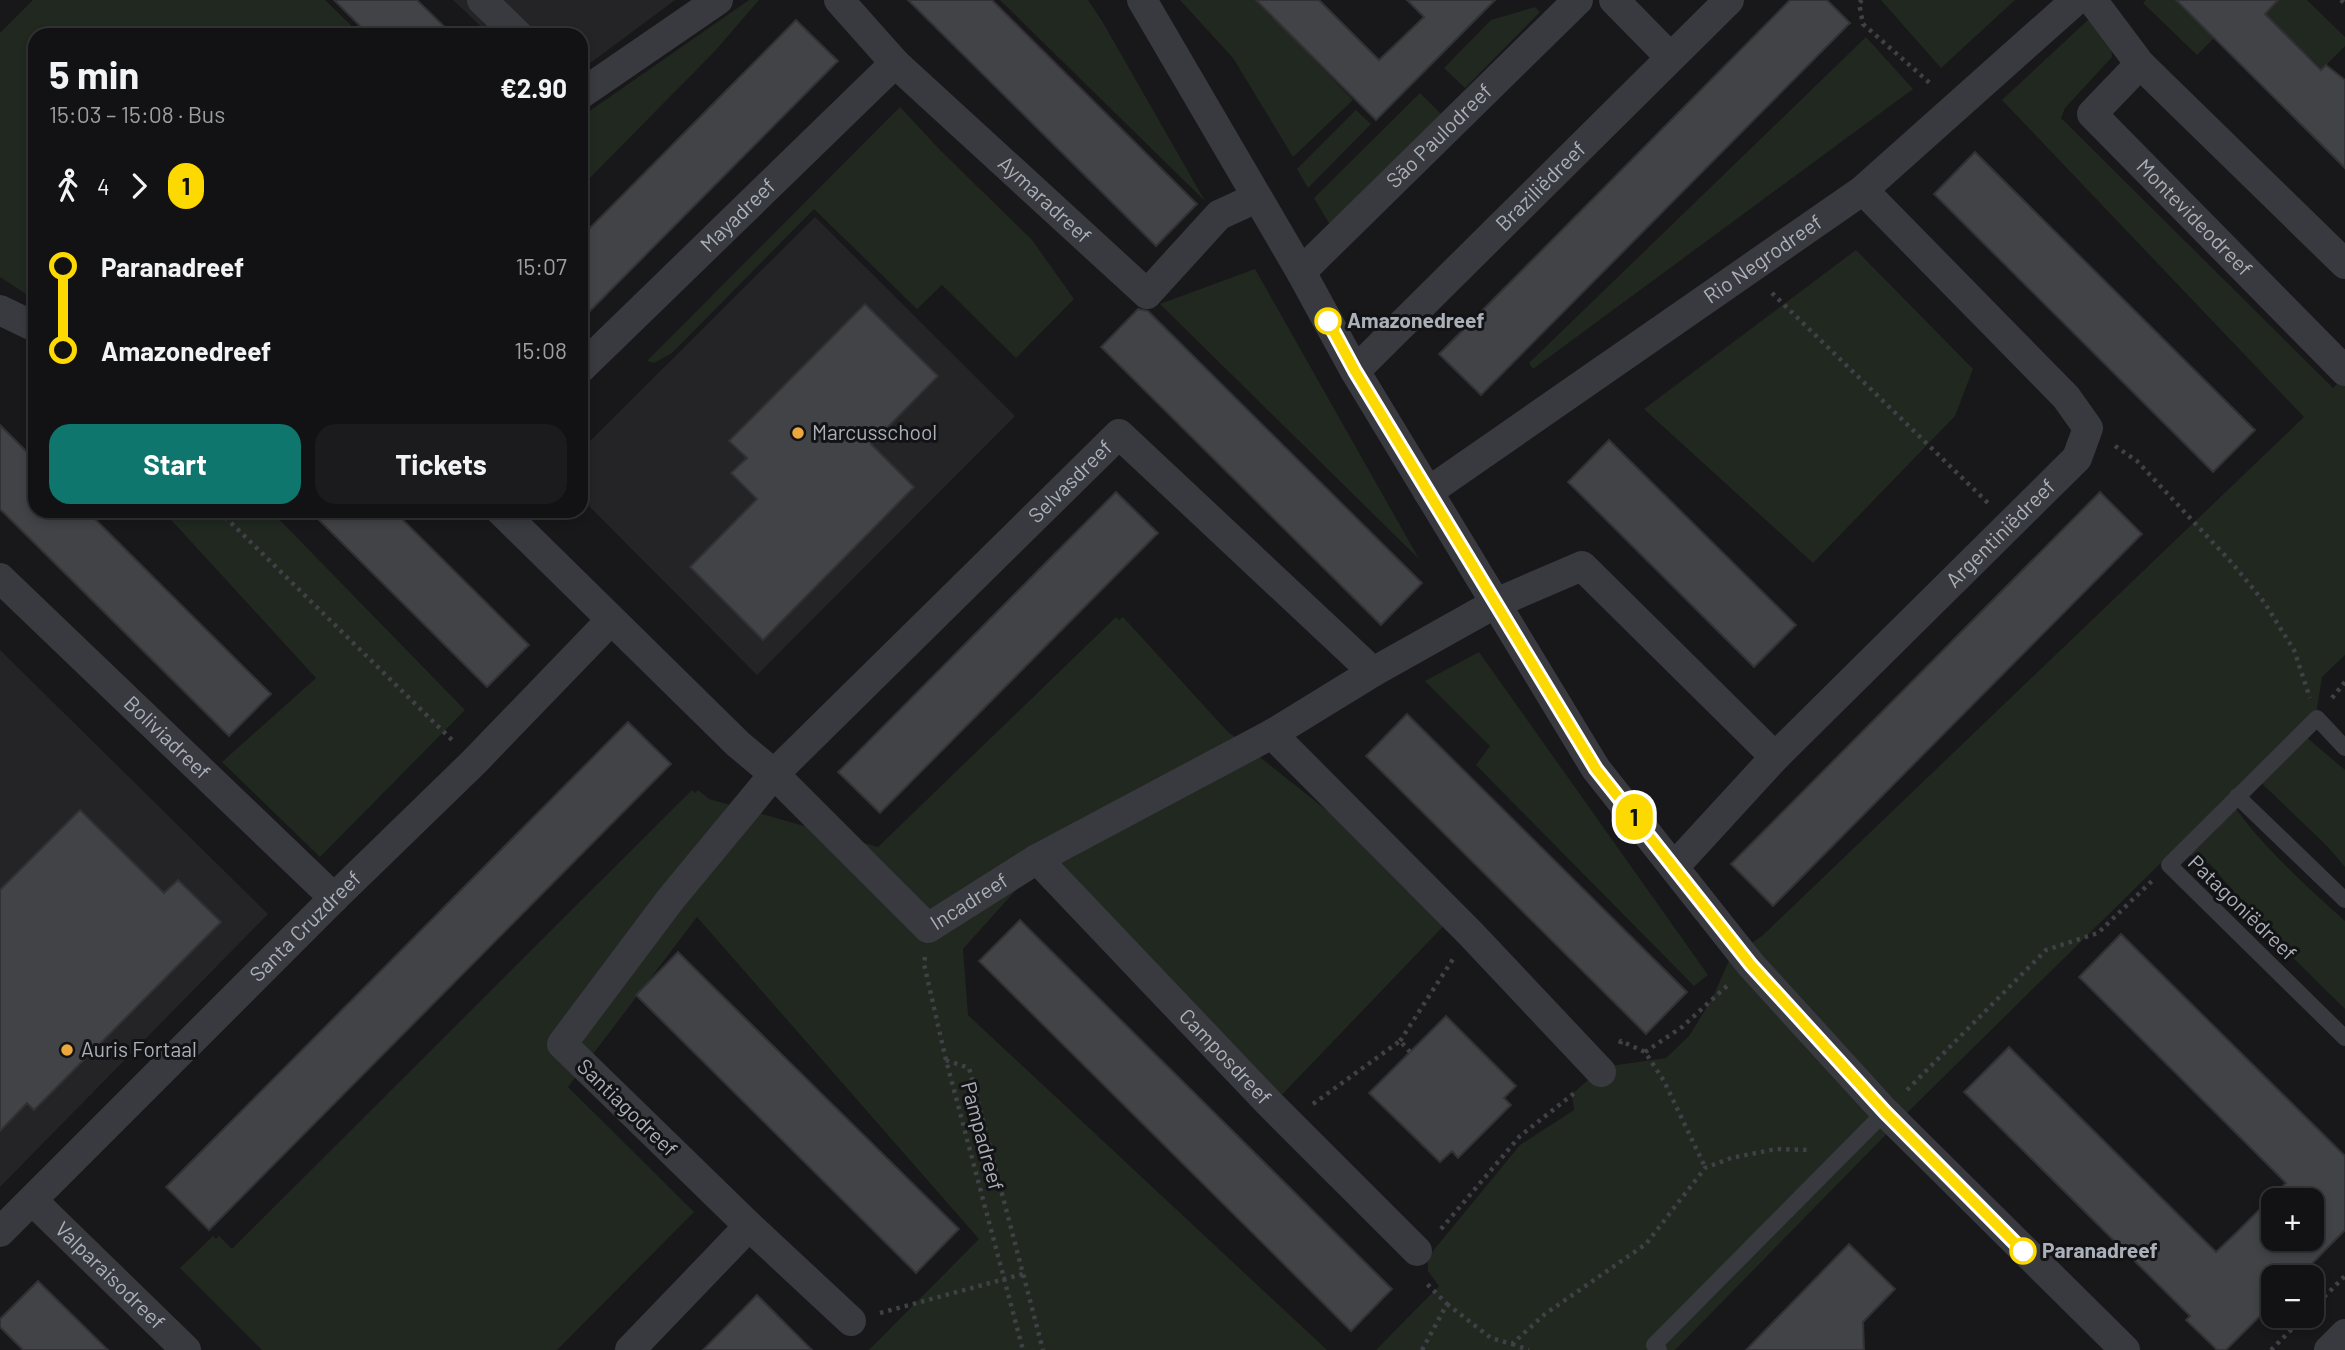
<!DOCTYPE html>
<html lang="en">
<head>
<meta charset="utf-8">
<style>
	:root { --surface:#121214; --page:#1b1b1d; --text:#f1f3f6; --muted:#9c9ea0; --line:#313234; --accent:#0f766e }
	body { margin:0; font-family:Barlow,sans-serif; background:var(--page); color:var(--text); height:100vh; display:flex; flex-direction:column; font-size:26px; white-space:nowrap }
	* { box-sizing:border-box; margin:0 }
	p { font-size:23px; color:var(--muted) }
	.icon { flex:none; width:38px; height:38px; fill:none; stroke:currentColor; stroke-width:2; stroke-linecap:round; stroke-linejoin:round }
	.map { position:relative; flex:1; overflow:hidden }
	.details { position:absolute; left:28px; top:28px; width:560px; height:490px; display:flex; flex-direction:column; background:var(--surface); border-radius:21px; box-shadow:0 4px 10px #0003,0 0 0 2px var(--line) }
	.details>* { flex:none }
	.badge { padding:0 14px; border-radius:23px; font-size:24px; line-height:46px }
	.controls { position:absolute; left:2261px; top:1188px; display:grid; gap:14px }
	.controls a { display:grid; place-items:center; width:63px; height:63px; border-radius:14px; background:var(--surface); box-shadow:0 4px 10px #0003,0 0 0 2px var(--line); font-size:35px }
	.map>.badge { position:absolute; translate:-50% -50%; box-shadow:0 0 0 4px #fff }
	.legs { display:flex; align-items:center; gap:10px; height:77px; padding:0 21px; font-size:23px }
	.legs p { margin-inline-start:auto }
	.headline { display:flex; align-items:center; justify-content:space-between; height:119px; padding:0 21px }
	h1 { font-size:38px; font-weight:700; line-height:52px }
	.action { display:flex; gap:14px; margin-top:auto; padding:14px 21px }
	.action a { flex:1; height:80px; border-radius:21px; background:var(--accent); color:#fff; font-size:28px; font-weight:700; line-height:80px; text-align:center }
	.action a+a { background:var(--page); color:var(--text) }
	ul { padding:0 21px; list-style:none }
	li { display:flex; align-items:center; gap:24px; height:84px; font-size:26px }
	li i { display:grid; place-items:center; width:10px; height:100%; margin:0 9px; background:currentColor }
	li i::after { content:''; width:18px; height:18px; margin:-9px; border:5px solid; border-radius:50%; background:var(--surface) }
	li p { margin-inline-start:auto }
	li:first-child i { background:linear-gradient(#0000 50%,currentColor 0) }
	li:last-child i { background:linear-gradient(currentColor 50%,#0000 0) }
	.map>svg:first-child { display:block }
	.built { fill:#242427 }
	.green { fill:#202820 }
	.building { fill:#424347; stroke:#323236; stroke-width:2; fill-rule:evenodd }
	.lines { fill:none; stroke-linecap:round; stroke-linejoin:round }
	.path { stroke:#3f4146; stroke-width:4.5; stroke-dasharray:3.5 5; stroke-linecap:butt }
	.lane { stroke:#393a3f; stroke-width:16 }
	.street { stroke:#393a3f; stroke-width:30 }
	.line-1-casing { stroke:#fff; stroke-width:16 }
	.line-1 { stroke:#fcd900; stroke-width:10 }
	.stop-1-dot { fill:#fff; stroke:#fcd900; stroke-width:3.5 }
	.poi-dot { fill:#eda83d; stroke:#131315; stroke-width:2.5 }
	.labels { text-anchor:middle; stroke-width:6; stroke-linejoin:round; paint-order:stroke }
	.street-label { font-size:21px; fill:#aab0b9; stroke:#131315 }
	.stop-label { font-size:21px; font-weight:bold; fill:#aab0b9; stroke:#131315; text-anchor:start }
	.poi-label { font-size:21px; fill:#aab0b9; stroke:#131315; text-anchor:start }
</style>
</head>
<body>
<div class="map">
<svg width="2345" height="1350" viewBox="0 0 2345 1350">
	<rect width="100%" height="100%" fill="#18181a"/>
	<path class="built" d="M 453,0 L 675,0 L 581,70 L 581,35 L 490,35 Z
		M 815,217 L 1015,416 L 757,675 L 581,498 L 581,450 Z
		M 0,650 L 268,914 L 0,1187 Z"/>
	<path class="green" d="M 33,0 L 325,0 L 361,35 L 35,35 L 35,300 L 0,277 L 0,33 Z
		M 749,0 L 759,0 L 715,51 L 581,187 L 581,117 Z
		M 1000,0 L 1088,0 L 1102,21 L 1205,201 Z
		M 1180,0 L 1256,0 L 1269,14 L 1270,17 L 1274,18 L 1353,100 L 1293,157 L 1233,58 Z
		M 1881,0 L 2015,0 L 1941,68 Z
		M 2146,0 L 2193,0 L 2215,37 L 2197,55 L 2143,3 Z
		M 2278,0 L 2307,0 L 2345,37 L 2345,46 L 2322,69 L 2265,14 Z
		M 1535,7 L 1540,12 L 1465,88 L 1444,68 L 1491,20 Z
		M 2088,20 L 2111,41 L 2112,57 L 2065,108 L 2061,118 L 2333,388 L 2345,376 L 2345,655 L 2322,677 L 2316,715 L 2299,731 L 2345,770 L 2345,867 L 2327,846 L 2252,774 L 2228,797 C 2255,840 2307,887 2345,921 L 2345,1009 L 2275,940 L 2210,864 L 2175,849 L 1914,1106 L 1675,1350 L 1376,1350 L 1439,1286 L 1428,1271 L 1428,1257 L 1520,1145 L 1574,1110 L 1572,1094 L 1603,1067 L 1666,1058 L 1689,1036 L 1712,999 L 1730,958 L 1762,936 L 2304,417 L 2002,100 Z
		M 1866,37 L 1913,89 L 1533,369 L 1529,363 Z
		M 1420,93 L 1441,114 L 1330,225 L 1314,198 Z
		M 900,107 L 940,150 L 1032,240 L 1074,299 L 1016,358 L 942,285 L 917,309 L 814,209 L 672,353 L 654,363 L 647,361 Z
		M 1356,110 L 1371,124 L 1308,188 L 1297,169 Z
		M 1856,250 L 1973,369 L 1955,416 L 1813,563 L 1644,409 Z
		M 1255,269 L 1419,559 L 1160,304 Z
		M 163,511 L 271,511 L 465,710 L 320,857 L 222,762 L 316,678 Z
		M 1116,617 L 1119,620 L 1123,617 L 1227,731 L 1456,913 L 1275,1102 L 1043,860 L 963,949 L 968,1015 L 1327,1350 L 869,1350 L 979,1239 L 697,917 L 568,1087 L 694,1212 L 557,1350 L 262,1350 L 180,1268 L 213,1236 L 216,1239 L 219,1236 L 232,1249 L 692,790 L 695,793 L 698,790 L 709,799 L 878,847 Z
		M 1479,652 L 1708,975 L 1694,986 L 1476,765 L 1490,746 L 1425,681 Z"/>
	<path class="building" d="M 334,0 L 417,0 L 453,35 L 369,35 Z
		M 908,0 L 992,0 L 1197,204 L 1156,246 Z
		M 1256,0 L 1319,0 L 1379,60 L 1424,17 L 1407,0 L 1495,0 L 1376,120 Z
		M 1790,0 L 1827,0 L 1850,23 L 1481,395 L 1439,354 Z
		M 2176,0 L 2278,0 L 2265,14 L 2321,70 L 2326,65 L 2345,80 L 2345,168 Z
		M 796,20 L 838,61 L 581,320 L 581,237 Z
		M 1975,152 L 2255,430 L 2213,472 L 1934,194 Z
		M 865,304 L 938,376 L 871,444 L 914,487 L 763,640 L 690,567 L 757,499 L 731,473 L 747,458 L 729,441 Z
		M 1138,309 L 1148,311 L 1422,583 L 1381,625 L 1101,347 Z
		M 0,425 L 35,460 L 35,511 L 87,511 L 271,694 L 229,736 L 0,509 Z
		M 1609,440 L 1796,625 L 1754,667 L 1568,482 Z
		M 1116,492 L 1158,533 L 880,813 L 838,772 Z
		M 2100,492 L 2142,534 L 1773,906 L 1731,864 Z
		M 310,511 L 394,511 L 529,645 L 487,687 Z
		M 1407,714 L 1687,992 L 1646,1034 L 1366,756 Z
		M 628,722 L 671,764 L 209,1230 L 166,1187 Z
		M 80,810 L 164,893 L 178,880 L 221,922 L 34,1110 L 27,1103 L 0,1131 L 0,890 Z
		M 1020,920 L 1392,1289 L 1351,1331 L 979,961 Z
		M 2121,934 L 2345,1156 L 2345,1230 L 2298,1278 L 2273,1278 L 2273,1303 L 2226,1350 L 2217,1350 L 2212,1345 L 2186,1320 L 2190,1316 L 1964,1092 L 2009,1047 L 2216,1252 L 2237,1232 L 2286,1183 L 2079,977 ZM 2273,1200 L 2312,1200 L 2312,1239 L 2273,1239 Z
		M 678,952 L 959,1229 L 916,1273 L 636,995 Z
		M 1446,1016 L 1516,1086 L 1504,1098 L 1511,1105 L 1458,1158 L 1452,1151 L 1440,1162 L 1369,1093 Z
		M 1849,1244 L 1895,1289 L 1863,1322 L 1864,1350 L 1746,1350 Z
		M 38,1281 L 108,1350 L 23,1350 L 0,1327 L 0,1319 Z
		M 757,1295 L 812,1350 L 703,1350 Z"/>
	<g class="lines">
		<path class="path" d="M 1862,0 L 1859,3 L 1863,24 L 1932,85
			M 2341,0 L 2345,4
			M 1772,293 L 1989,504
			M 2115,446 L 2137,461 L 2232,563 L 2264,602 L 2294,650 L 2310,698
			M 219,511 L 453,741
			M 2332,698 L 2345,682
			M 925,957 L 924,964 L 946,1060 L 1023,1350
			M 1400,1041 L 1453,959
			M 1620,1044 L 1621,1041 L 1645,1052 L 1664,1081 L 1705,1167
			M 1645,1052 L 1682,1027 L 1728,985
			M 946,1060 L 969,1068 L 1043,1350
			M 1907,1090 L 2046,950 L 2098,933 L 2153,880
			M 1313,1104 L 1400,1041 L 1410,1052
			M 1441,1229 L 1520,1136 L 1577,1091
			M 1447,1304 L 1491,1338 L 1512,1344 L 1545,1314 L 1646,1244 L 1705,1168 L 1731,1158 L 1776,1149 L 1811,1150
			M 2312,1309 L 2345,1276
			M 880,1313 L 1023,1274
			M 1512,1344 L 1529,1350
			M 1422,1350 L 1447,1304 L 1425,1282
			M 2271,1350 L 2305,1316"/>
		<path class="lane" d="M 2345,748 L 2317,718 L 2169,865 L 2345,1038
			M 2237,796 L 2345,900
			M 1659,1350 L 1654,1345 L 1885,1112"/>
		<g class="street">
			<path d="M 482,0 L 518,35"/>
			<path id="s1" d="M 839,0 L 895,63 L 1147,294 L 1219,215 L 1256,198"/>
			<path d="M 1142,0 L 1301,272 L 1355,371 L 1596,769 L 1751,965 L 1885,1112 L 2125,1350"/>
			<path d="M 1614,0 L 1670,57"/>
			<path d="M 2092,0 L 2140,64 L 2345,264"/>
			<path id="s2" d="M 2140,64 L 2092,114 L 2345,371"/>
			<path d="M 581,94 L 718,0"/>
			<path id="s3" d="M 1301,272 L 1578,0"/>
			<path d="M 0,310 L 35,327"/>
			<path id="s4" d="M 581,368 L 895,63"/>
			<path id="s5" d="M 1355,371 L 1729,0"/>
			<path id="s6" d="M 1428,492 L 1863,190 L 2076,0"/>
			<path id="s7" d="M 501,511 L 738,744 L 774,774 L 928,928 L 1037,859 L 1272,734 L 1373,672 L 1496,603 L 1582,566 L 1775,757"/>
			<path id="s8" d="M 0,578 L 334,898"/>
			<path d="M 1272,734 L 1470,933 L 1601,1072"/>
			<path id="s9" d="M 1037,859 L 1268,1102 L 1417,1251"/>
			<path id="s10" d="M 1674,867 L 1775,757 L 2077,458 L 2088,428 L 2066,397 L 1863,190"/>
			<path id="s11" d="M 33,1201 L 186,1350"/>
			<path id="s12" d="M 0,1232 L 334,898 L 474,762 L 611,620"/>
			<path id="s13" d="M 851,1321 L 749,1226 L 562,1044 L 670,900 L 774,774 L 1119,434 L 1373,672"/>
			<path d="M 630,1350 L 749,1226"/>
			<path d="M 2329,1350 L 2345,1334"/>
		</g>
	</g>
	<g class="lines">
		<g class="line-1-casing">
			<path id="line-1" d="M 1328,321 L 1355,371 L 1596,769 L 1751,965 L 1885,1112 L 2023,1251"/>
		</g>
		<use href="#line-1" class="line-1"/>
	</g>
	<g class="stop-1-dot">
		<circle cx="1328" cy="321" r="12"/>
		<circle cx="2023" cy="1251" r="12"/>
	</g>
	<g class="poi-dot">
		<circle cx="798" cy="433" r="7"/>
		<circle cx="67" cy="1050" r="7"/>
	</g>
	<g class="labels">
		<g class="street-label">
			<text dy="7" stroke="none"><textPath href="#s3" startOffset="194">São Paulodreef</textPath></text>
			<text dy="7" stroke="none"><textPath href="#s5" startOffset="262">Braziliëdreef</textPath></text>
			<text dy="7" stroke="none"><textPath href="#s1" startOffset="287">Aymaradreef</textPath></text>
			<text dy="7" stroke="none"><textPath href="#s4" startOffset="219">Mayadreef</textPath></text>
			<text dy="7" stroke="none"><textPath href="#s2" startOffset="215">Montevideodreef</textPath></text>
			<text dy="7" stroke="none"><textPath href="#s6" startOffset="408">Rio Negrodreef</textPath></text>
			<text dy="7" stroke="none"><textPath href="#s13" startOffset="1160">Selvasdreef</textPath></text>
			<text dy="7" stroke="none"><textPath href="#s10" startOffset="467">Argentiniëdreef</textPath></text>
			<text dy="7" stroke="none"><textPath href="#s8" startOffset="231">Boliviadreef</textPath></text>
			<text dy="7" stroke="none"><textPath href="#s7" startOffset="646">Incadreef</textPath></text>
			<text transform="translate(2242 908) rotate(44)" y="7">Patagoniëdreef</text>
			<text dy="7" stroke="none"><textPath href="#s12" startOffset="432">Santa Cruzdreef</textPath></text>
			<text dy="7" stroke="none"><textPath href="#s9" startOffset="273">Camposdreef</textPath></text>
			<text transform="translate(627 1108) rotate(44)" y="7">Santiagodreef</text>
			<text transform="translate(982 1136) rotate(75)" y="7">Pampadreef</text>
			<text dy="7" stroke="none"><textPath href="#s11" startOffset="107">Valparaisodreef</textPath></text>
		</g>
		<g class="stop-label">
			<text x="1347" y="328">Amazonedreef</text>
			<text x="2042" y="1258">Paranadreef</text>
		</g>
		<g class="poi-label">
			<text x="812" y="440">Marcusschool</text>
			<text x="81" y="1057">Auris Fortaal</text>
		</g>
	</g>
</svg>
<div class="controls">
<a>+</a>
<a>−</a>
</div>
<b class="badge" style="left:1634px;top:817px;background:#fcd900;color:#111">1</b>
<section class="details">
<div class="headline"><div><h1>5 min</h1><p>15:03 – 15:08 · Bus</p></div><b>€2.90</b></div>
<div class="legs"><svg class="icon" aria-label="walk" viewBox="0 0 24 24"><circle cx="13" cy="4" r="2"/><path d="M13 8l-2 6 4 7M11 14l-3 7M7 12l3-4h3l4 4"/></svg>4<svg class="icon" aria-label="forward" viewBox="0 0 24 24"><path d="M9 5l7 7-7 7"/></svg><b class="badge" style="background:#fcd900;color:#111">1</b></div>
<ul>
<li><i style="color:#fcd900"></i><b>Paranadreef</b><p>15:07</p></li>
<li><i style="color:#fcd900"></i><b>Amazonedreef</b><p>15:08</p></li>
</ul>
<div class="action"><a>Start</a><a>Tickets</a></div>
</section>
</div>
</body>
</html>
